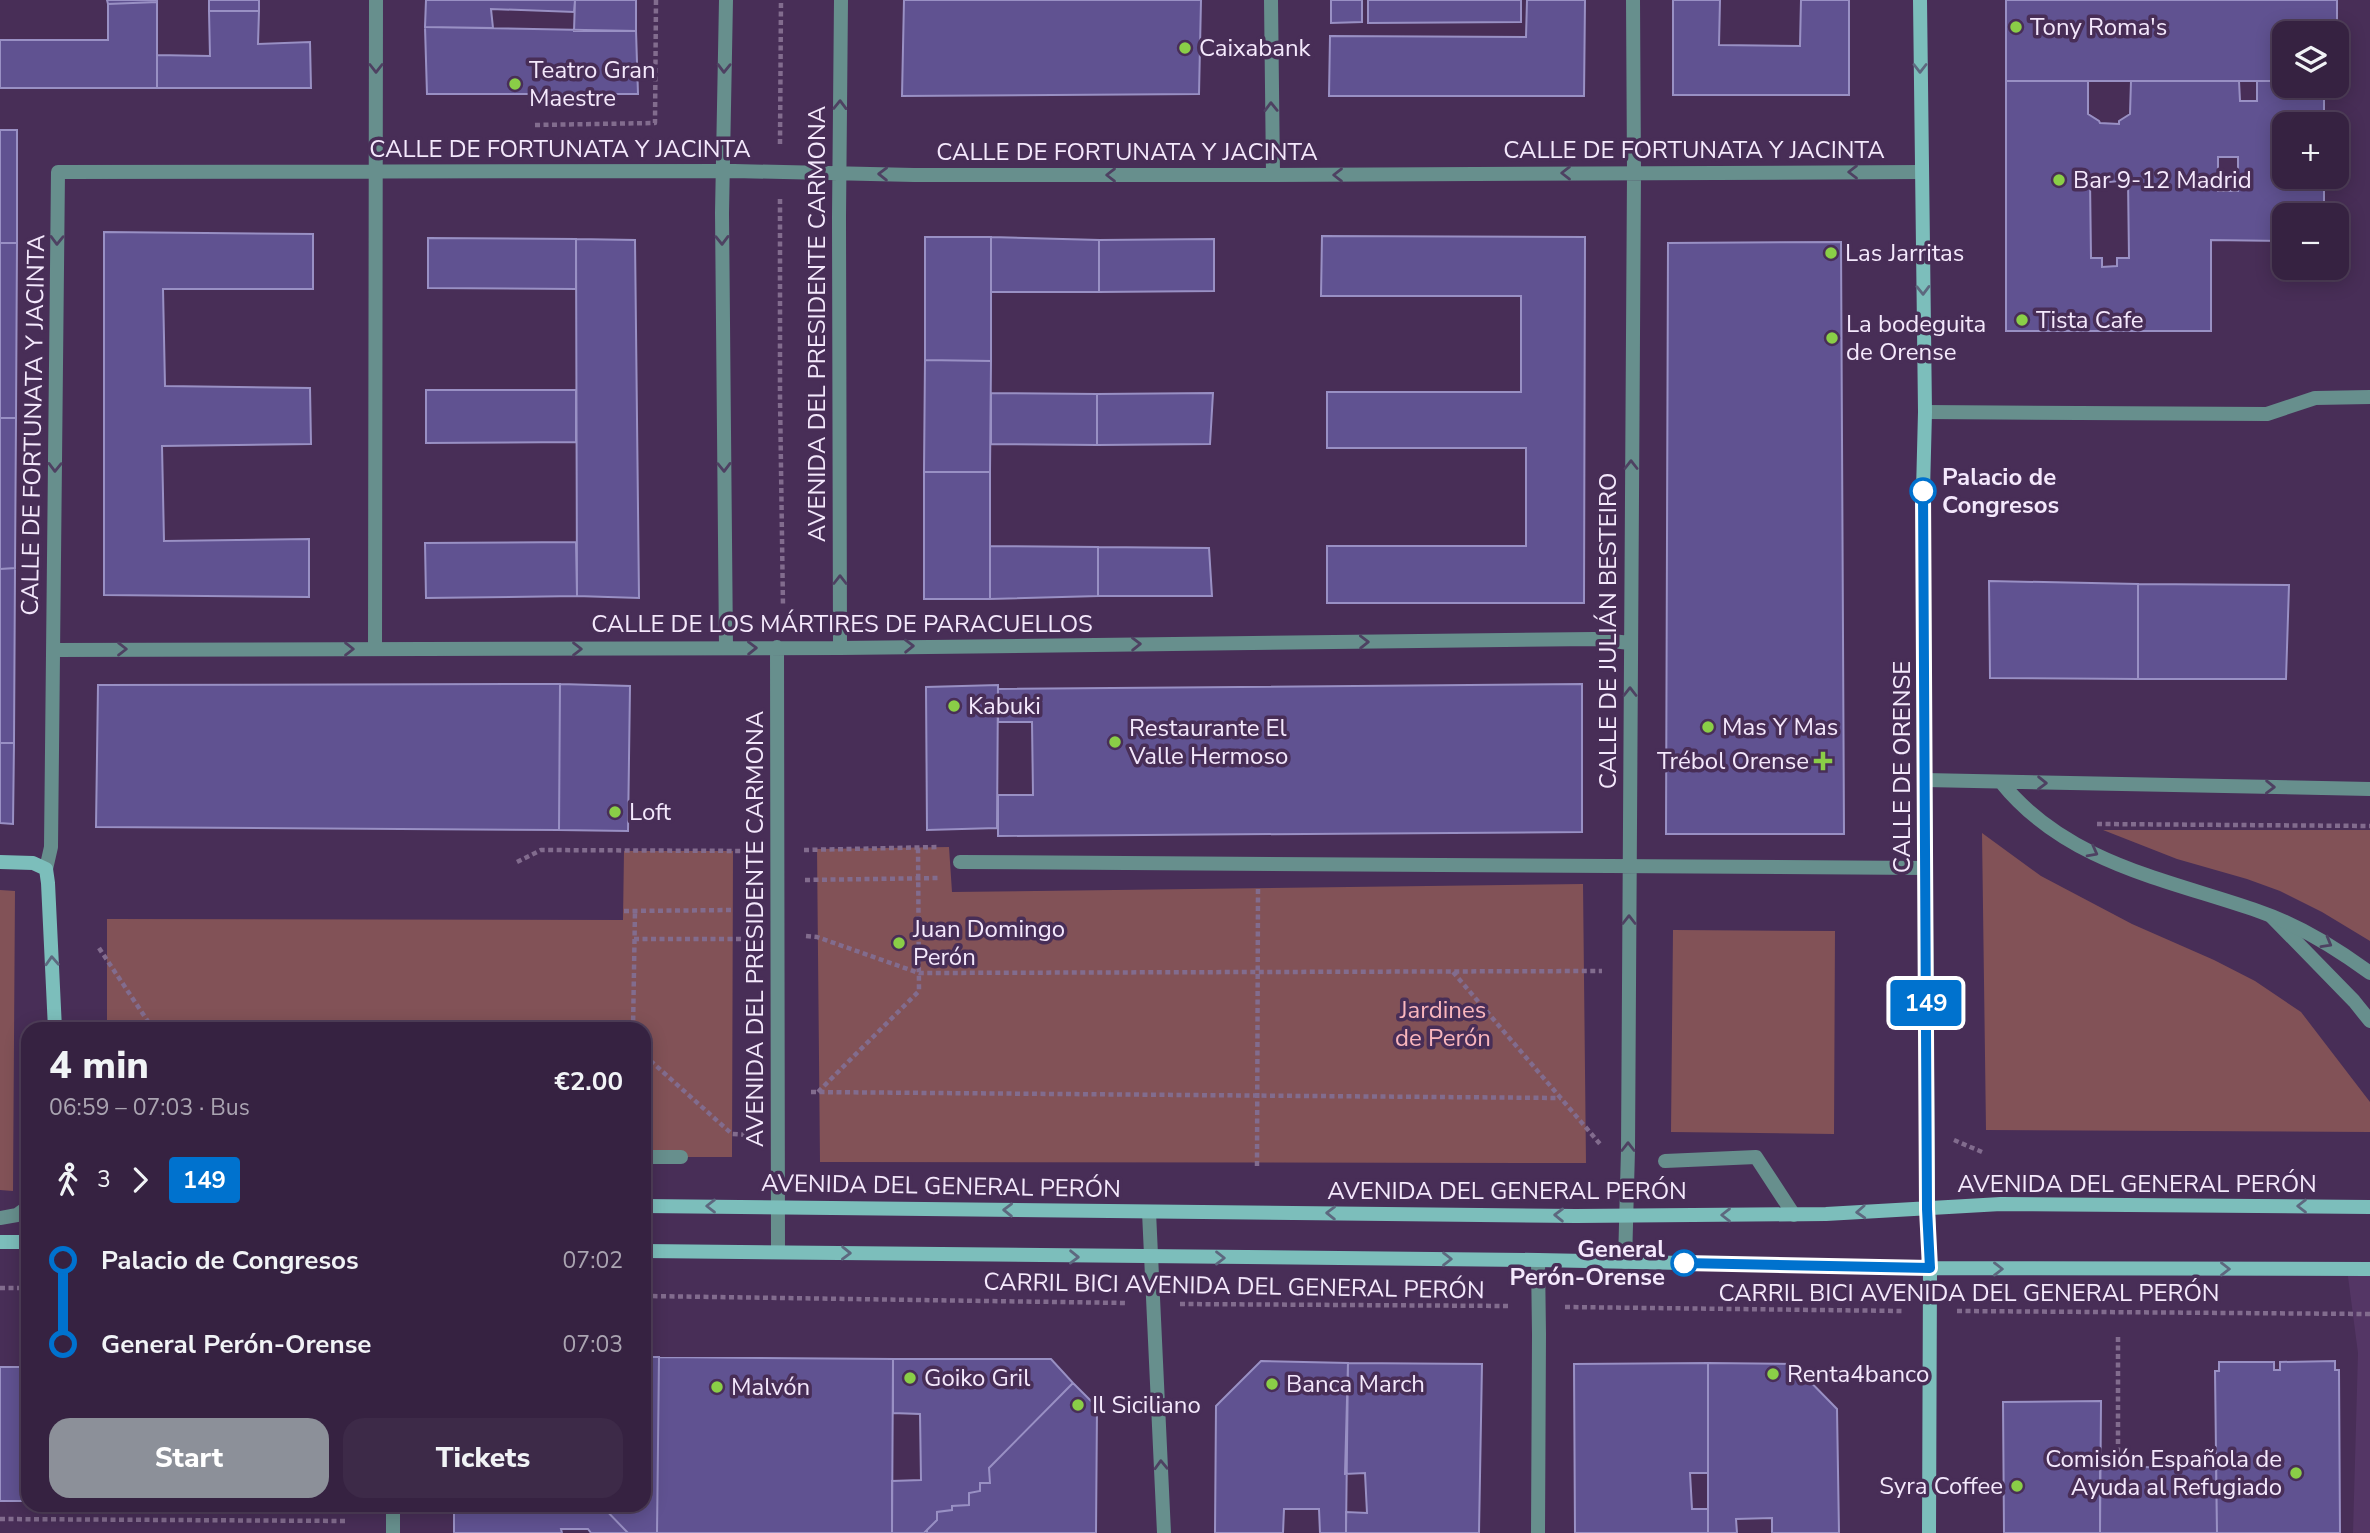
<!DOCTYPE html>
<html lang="en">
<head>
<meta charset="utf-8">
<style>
	:root { --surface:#362241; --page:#3d2a48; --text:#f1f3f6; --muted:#aaa4b1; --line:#503f5a; --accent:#8c9099 }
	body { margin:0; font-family:"Nunito Sans",sans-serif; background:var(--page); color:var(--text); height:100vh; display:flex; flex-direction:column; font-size:26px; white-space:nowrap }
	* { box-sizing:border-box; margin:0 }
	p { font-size:23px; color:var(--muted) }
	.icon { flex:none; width:38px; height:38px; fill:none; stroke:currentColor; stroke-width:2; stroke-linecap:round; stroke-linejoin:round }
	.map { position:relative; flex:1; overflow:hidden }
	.details { position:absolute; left:21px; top:1022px; width:630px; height:490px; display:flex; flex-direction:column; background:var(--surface); border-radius:21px; box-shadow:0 4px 18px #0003,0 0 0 2px var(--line) }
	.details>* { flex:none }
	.badge { padding:0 14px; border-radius:5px; font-size:24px; line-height:46px }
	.buttons { position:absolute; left:2272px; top:21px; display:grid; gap:14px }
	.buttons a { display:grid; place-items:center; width:77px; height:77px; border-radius:14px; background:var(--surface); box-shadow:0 4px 18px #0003,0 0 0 2px var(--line); font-size:35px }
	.map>.badge { position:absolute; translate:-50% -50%; box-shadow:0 0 0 4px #fff }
	.legs { display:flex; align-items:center; gap:10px; height:77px; padding:0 28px; font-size:23px }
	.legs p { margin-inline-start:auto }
	.summary { display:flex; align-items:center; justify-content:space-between; height:119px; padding:0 28px }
	h1 { font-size:38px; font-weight:800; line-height:52px }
	.cta { display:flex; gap:14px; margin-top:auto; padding:14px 28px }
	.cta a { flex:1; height:80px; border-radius:21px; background:var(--accent); color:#fff; font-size:28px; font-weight:800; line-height:80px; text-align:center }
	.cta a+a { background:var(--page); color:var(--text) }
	ul { padding:0 28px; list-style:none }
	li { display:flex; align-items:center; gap:24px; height:84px; font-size:26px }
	li i { display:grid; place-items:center; width:10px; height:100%; margin:0 9px; background:currentColor }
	li i::after { content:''; width:18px; height:18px; margin:-9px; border:5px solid; border-radius:50%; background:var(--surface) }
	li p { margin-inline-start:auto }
	li:first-child i { background:linear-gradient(#0000 50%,currentColor 0) }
	li:last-child i { background:linear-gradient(currentColor 50%,#0000 0) }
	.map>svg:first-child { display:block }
	.built { fill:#543665 }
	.green { fill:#825257 }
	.building { fill:#605291; stroke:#9990c4; stroke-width:2; fill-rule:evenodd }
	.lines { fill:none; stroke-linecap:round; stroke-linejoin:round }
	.path { stroke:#826c8e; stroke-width:4.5; stroke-dasharray:5 3.5; stroke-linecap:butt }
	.lane { stroke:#678f8d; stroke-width:14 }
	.street { stroke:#678f8d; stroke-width:14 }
	.secondary { stroke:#7cbebb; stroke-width:14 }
	.oneway { stroke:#4e4162 }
	.oneway2 { stroke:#5d687f }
	.line-1-casing { stroke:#fff; stroke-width:16 }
	.line-1 { stroke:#0072ce; stroke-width:10 }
	.poi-dot { fill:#8ace47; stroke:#482e57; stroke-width:2.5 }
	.stop-1-dot { fill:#fff; stroke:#0072ce; stroke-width:3.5 }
	.labels { text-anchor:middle; stroke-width:7; stroke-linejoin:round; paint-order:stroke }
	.poi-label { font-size:24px; fill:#f4e8fc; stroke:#482e57; text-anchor:start }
	.street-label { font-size:24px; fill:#f4e8fc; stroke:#482e57 }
	.stop-label { font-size:24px; font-weight:bold; fill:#f4e8fc; stroke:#482e57; text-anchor:start }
	.park-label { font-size:24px; fill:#f9b6bd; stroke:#482e57 }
</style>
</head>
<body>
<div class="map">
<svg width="2370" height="1533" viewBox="0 0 2370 1533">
	<rect width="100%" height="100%" fill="#482e57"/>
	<path class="built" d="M 2347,1269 L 2370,1269 L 2370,1533 L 2353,1533 L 2358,1353 Z"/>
	<path class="green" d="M 2103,830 L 2370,830 L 2370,941 L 2322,912 L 2280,891 L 2247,879 L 2177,859 Z
		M 1982,833 L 2041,876 L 2132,924 L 2214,960 L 2255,981 L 2301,1012 L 2370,1102 L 2370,1132 L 1986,1130 Z
		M 949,847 L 952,892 L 1583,884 L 1586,1163 L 820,1162 L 817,849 Z
		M 624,851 L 733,851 L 732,1157 L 644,1157 L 644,1029 L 107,1029 L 107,919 L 623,920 Z
		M 0,890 L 15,891 L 13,1191 L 0,1190 Z
		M 1673,930 L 1835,931 L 1834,1134 L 1671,1132 Z"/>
	<path class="building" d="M 107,0 L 157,0 L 157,2 L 108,4 Z
		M 209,0 L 259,0 L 259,11 L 209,11 Z
		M 426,0 L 575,0 L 574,12 L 491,9 L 493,28 L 425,27 Z
		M 575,0 L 636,0 L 636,31 L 574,31 Z
		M 904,0 L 1201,0 L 1199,94 L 902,96 Z
		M 1331,0 L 1362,0 L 1362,22 L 1331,23 Z
		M 1368,0 L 1521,0 L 1521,22 L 1368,23 Z
		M 1527,0 L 1585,0 L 1584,96 L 1329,96 L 1330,36 L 1526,37 Z
		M 1673,0 L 1720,0 L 1719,45 L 1800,46 L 1801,0 L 1849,0 L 1849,95 L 1673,95 Z
		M 2006,0 L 2337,0 L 2337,81 L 2336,33 L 2284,33 L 2284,81 L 2006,81 Z
		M 157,2 L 157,88 L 0,88 L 0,40 L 108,40 L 108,4 Z
		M 209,11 L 259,11 L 258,44 L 310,42 L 311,88 L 157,88 L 157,55 L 210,56 Z
		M 425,27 L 636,31 L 638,94 L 427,94 Z
		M 2006,81 L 2088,81 L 2088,114 L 2099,121 L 2100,123 L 2119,124 L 2119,121 L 2130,114 L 2131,81 L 2239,81 L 2240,101 L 2257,101 L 2257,81 L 2284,81 L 2284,86 L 2324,86 L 2324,124 L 2284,124 L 2284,177 L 2324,177 L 2324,215 L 2284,215 L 2284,241 L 2211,240 L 2211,331 L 2006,331 ZM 2218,157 L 2238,157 L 2238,191 L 2218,191 ZM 2090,180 L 2101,181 L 2101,183 L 2128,180 L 2129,258 L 2117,258 L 2117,266 L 2102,267 L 2102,258 L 2091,258 Z
		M 0,130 L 17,130 L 17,243 L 0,243 Z
		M 104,232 L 313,234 L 313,289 L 163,289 L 165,386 L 310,388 L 311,444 L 162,446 L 164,541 L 309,539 L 309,597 L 104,595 Z
		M 1322,236 L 1585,237 L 1584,603 L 1327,603 L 1327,546 L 1526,546 L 1526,448 L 1327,448 L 1327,392 L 1521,392 L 1521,296 L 1321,296 Z
		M 925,237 L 991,237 L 991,361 L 925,360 Z
		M 991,237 L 1099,240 L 1099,292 L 991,292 Z
		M 428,238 L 576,239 L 576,289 L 428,288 Z
		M 576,239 L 635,240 L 639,598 L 577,596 Z
		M 1214,239 L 1214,291 L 1099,292 L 1099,240 Z
		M 1841,242 L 1844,834 L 1666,834 L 1668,243 Z
		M 0,243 L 17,243 L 16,418 L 0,418 Z
		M 925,360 L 991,361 L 990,472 L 924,472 Z
		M 426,390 L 576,390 L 576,442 L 426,443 Z
		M 991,393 L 1097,394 L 1097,445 L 991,444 Z
		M 1213,393 L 1210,444 L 1097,445 L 1097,394 Z
		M 0,418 L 16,418 L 15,568 L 0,569 Z
		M 924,472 L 990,472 L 990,599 L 924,599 Z
		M 576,542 L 577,596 L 426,598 L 425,543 Z
		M 990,546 L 1098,547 L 1098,596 L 990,599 Z
		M 1098,547 L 1209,548 L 1212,596 L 1098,596 Z
		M 15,568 L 14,743 L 0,743 L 0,569 Z
		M 1989,581 L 2138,584 L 2138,679 L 1990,678 Z
		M 2138,584 L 2289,585 L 2286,679 L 2138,679 Z
		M 560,684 L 559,830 L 96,827 L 98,685 Z
		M 560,684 L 630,686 L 628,831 L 559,830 Z
		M 1582,684 L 1582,832 L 998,836 L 998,795 L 1033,795 L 1032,722 L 998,722 L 998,689 Z
		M 998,685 L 997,828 L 927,830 L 926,687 Z
		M 0,743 L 14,743 L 13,824 L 0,823 Z
		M 644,1357 L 659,1357 L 657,1533 L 628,1533 L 601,1505 L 644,1505 Z
		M 659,1357 L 893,1359 L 892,1533 L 657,1533 Z
		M 893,1359 L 1051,1359 L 1073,1383 L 989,1468 L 990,1483 L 980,1483 L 980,1491 L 969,1493 L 969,1505 L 952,1506 L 952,1510 L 937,1512 L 937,1520 L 924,1533 L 892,1533 L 892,1481 L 921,1480 L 920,1414 L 893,1413 Z
		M 1261,1361 L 1348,1363 L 1346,1533 L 1320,1533 L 1319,1509 L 1284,1509 L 1283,1533 L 1215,1533 L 1216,1406 Z
		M 2335,1361 L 2335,1370 L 2339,1370 L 2340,1533 L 2217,1533 L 2215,1371 L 2219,1371 L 2219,1362 L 2274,1362 L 2274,1370 L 2280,1370 L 2280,1362 Z
		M 1348,1363 L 1482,1364 L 1479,1533 L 1346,1533 L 1346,1512 L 1367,1513 L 1365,1473 L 1345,1474 Z
		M 1708,1363 L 1793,1364 L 1837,1409 L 1839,1533 L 1772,1533 L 1772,1518 L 1736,1519 L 1737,1533 L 1708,1533 Z
		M 1708,1363 L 1708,1473 L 1690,1473 L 1692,1509 L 1708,1509 L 1708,1533 L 1575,1533 L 1574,1364 Z
		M 0,1367 L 28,1367 L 28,1501 L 0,1501 Z
		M 1073,1383 L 1097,1407 L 1096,1533 L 927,1533 L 927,1530 L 937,1520 L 937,1512 L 952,1510 L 952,1506 L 969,1505 L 969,1493 L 980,1491 L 980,1483 L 990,1483 L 989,1468 Z
		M 2101,1401 L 2100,1533 L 2004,1533 L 2003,1402 Z
		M 2216,1466 L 2217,1533 L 2100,1533 L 2100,1468 Z
		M 454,1505 L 601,1505 L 628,1533 L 591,1533 L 588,1529 L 561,1529 L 562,1533 L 454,1533 Z"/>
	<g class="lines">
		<path class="path" d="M 535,125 L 655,123 L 656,0
			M 780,144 L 781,0
			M 780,199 L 780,397 L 783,607
			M 2097,824 L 2370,826
			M 804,850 L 939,847
			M 517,862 L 541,850 L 750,851
			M 805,880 L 940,878
			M 624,911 L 733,910
			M 806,936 L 817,937 L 919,973 L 1602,971
			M 634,939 L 749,939
			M 99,948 L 153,1029
			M 1453,972 L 1600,1144
			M 633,1029 L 635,911
			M 644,1055 L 732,1134 L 748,1135
			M 811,1092 L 1561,1098
			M 818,1092 L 919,991 L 918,847
			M 1954,1140 L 1982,1152
			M 1257,1166 L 1258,889
			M 0,1288 L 28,1288
			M 644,1296 L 1126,1303
			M 1180,1304 L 1511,1306
			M 1565,1307 L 1903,1311
			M 1957,1311 L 2370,1314
			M 2118,1337 L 2118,1468
			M 0,1519 L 345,1521"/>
		<path class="lane" d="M 2272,917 L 2354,1001 L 2370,1021
			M 644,1157 L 681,1157
			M 1665,1161 L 1756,1157 L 1794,1215"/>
		<path class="street" d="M 726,0 L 722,213 L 726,648
			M 1271,0 L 1273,175
			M 1925,412 L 2267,414 L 2315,398 L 2370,397
			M 777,647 L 778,1252
			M 840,648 L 839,217 L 841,0
			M 375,649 L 376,0
			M 54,650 L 840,648 L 1594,639 L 1630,643
			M 1925,780 L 2370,789
			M 2001,782 C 2066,863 2166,879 2258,911 C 2299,925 2335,947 2370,973
			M 960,862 L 1926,868
			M 46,869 L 51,847 L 58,172 L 734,171 L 914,175 L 1273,175 L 1921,172
			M 1149,1212 L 1164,1533
			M 0,1218 L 17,1215 L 28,1207
			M 1538,1260 L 1539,1334 L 1538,1533
			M 1625,1262 L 1628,1150 L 1634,172 L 1633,0
			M 393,1533 L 393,1505"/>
		<path class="secondary" d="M 1920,0 L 1925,412 L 1923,491 L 1928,1209 L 1930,1268 L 1929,1533
			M 0,862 L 33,863 L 46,869 L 48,883 L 55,1029
			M 644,1206 L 1576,1216 L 1826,1214 L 2001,1204 L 2370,1207
			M 0,1242 L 28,1242
			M 644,1251 L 1538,1260 L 1930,1268 L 2370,1269"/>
	</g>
	<defs><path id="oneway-chevron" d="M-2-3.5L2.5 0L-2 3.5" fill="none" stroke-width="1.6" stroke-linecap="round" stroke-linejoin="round" transform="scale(1.75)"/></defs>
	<g class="oneway">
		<use href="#oneway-chevron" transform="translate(376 68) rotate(90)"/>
		<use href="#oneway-chevron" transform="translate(724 68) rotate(91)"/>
		<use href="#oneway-chevron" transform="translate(840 105) rotate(-89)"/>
		<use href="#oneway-chevron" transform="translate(1271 107) rotate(-91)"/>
		<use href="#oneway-chevron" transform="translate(1853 172) rotate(-180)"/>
		<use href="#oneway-chevron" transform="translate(1566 173) rotate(180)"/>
		<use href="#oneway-chevron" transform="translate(883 174) rotate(-179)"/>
		<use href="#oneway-chevron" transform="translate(1111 175) rotate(-180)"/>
		<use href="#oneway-chevron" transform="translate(1338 175) rotate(180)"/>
		<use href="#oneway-chevron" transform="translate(57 240) rotate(91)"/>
		<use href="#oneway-chevron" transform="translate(722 240) rotate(89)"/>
		<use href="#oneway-chevron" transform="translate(1631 465) rotate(-90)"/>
		<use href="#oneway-chevron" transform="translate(55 467) rotate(91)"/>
		<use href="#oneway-chevron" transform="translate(724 467) rotate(89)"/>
		<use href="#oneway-chevron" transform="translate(840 580) rotate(-90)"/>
		<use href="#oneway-chevron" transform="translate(1364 642) rotate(-1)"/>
		<use href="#oneway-chevron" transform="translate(1136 644) rotate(-1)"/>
		<use href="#oneway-chevron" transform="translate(909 646) rotate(-1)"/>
		<use href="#oneway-chevron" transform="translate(752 648) rotate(-1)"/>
		<use href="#oneway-chevron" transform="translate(122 649)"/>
		<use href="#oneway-chevron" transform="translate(349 649)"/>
		<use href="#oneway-chevron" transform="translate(577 649)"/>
		<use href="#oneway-chevron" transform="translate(1630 692) rotate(-90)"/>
		<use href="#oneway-chevron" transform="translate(2042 783) rotate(1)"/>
		<use href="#oneway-chevron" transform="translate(2270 787) rotate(1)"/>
		<use href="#oneway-chevron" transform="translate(2093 852) rotate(28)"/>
		<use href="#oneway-chevron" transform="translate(1629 920) rotate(-90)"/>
		<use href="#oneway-chevron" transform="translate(2327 943) rotate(30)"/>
		<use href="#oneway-chevron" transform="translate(1628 1147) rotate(-90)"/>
		<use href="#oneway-chevron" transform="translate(1161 1465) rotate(-92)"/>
	</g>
	<g class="oneway2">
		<use href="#oneway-chevron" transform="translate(1920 68) rotate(90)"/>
		<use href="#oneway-chevron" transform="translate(1923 290) rotate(89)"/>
		<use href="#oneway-chevron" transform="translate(52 961) rotate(-93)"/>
		<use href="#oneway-chevron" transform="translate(711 1206) rotate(-180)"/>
		<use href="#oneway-chevron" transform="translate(2302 1206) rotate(-180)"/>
		<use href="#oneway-chevron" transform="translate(1008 1210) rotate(-179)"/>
		<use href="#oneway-chevron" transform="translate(1861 1212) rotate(177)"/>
		<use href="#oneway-chevron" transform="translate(1331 1213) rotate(-179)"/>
		<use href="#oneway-chevron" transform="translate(1559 1215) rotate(-179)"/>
		<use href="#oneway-chevron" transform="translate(1726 1215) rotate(180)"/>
		<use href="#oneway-chevron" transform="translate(846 1253) rotate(1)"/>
		<use href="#oneway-chevron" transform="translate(1074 1257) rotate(1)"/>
		<use href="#oneway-chevron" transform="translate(1220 1258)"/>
		<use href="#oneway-chevron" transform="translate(1447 1259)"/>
		<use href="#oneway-chevron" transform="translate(1998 1269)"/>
		<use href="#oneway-chevron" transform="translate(2225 1269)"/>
	</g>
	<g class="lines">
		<g class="line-1-casing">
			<path id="line-1" d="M 1684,1263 L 1930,1268 L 1927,1209 L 1923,491"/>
		</g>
		<use href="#line-1" class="line-1"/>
	</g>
	<g class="poi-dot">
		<circle cx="2016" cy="27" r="7"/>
		<circle cx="1185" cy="48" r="7"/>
		<circle cx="515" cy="84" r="7"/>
		<circle cx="2059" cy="180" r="7"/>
		<circle cx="1831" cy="253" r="7"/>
		<circle cx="2022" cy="320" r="7"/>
		<circle cx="1832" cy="338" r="7"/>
		<circle cx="954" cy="706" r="7"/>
		<circle cx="1708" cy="727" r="7"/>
		<circle cx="1115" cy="742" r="7"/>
		<path d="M1819.5 750.5h7v7h7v7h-7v7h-7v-7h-7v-7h7z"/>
		<circle cx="615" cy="812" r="7"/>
		<circle cx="899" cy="943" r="7"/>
		<circle cx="1773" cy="1374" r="7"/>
		<circle cx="910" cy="1378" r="7"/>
		<circle cx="1272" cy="1384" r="7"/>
		<circle cx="717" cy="1387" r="7"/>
		<circle cx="1078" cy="1405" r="7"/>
		<circle cx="2296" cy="1473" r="7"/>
		<circle cx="2017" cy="1486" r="7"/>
	</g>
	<g class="stop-1-dot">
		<circle cx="1923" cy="491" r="12"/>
		<circle cx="1684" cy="1263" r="12"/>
	</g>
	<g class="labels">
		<g class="poi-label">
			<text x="2030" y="35">Tony Roma's</text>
			<text x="1199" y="56">Caixabank</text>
			<text x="529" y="78">Teatro Gran<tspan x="529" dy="28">Maestre</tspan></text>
			<text x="2073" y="188">Bar 9-12 Madrid</text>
			<text x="1845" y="261">Las Jarritas</text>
			<text x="2036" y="328">Tista Cafe</text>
			<text x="1846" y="332">La bodeguita<tspan x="1846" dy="28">de Orense</tspan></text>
			<text x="968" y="714">Kabuki</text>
			<text x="1722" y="735">Mas Y Mas</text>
			<text x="1129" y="736">Restaurante El<tspan x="1129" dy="28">Valle Hermoso</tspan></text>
			<text x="1809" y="769" text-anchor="end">Trébol Orense</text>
			<text x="629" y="820">Loft</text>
			<text x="913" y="937">Juan Domingo<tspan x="913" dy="28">Perón</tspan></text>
			<text x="1787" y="1382">Renta4banco</text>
			<text x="924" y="1386">Goiko Gril</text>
			<text x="1286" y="1392">Banca March</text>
			<text x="731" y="1395">Malvón</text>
			<text x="1092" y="1413">Il Siciliano</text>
			<text x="2282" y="1467" text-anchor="end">Comisión Española de<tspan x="2282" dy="28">Ayuda al Refugiado</tspan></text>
			<text x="2003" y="1494" text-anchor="end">Syra Coffee</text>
		</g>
		<g class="street-label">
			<text x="560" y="157">CALLE DE FORTUNATA Y JACINTA</text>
			<text x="1694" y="158">CALLE DE FORTUNATA Y JACINTA</text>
			<text x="1127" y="160">CALLE DE FORTUNATA Y JACINTA</text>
			<text transform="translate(817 324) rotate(-90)" y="8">AVENIDA DEL PRESIDENTE CARMONA</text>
			<text transform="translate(33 425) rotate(-89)" y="8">CALLE DE FORTUNATA Y JACINTA</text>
			<text x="842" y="632">CALLE DE LOS MÁRTIRES DE PARACUELLOS</text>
			<text transform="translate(1608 631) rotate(-90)" y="8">CALLE DE JULIÁN BESTEIRO</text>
			<text transform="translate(1902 767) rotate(-90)" y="8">CALLE DE ORENSE</text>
			<text transform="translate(755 929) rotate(-90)" y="8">AVENIDA DEL PRESIDENTE CARMONA</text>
			<text x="2137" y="1192">AVENIDA DEL GENERAL PERÓN</text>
			<text transform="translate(941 1186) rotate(1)" y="8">AVENIDA DEL GENERAL PERÓN</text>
			<text x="1507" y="1199">AVENIDA DEL GENERAL PERÓN</text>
			<text transform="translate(1234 1286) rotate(1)" y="8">CARRIL BICI AVENIDA DEL GENERAL PERÓN</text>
			<text x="1969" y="1301">CARRIL BICI AVENIDA DEL GENERAL PERÓN</text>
		</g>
		<g class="stop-label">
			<text x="1942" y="485">Palacio de<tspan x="1942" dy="28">Congresos</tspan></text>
			<text x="1665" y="1257" text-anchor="end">General<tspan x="1665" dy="28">Perón-Orense</tspan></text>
		</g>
		<g class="park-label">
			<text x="1443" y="1018">Jardines<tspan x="1443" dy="28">de Perón</tspan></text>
		</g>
	</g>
</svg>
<div class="buttons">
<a><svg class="icon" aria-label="layers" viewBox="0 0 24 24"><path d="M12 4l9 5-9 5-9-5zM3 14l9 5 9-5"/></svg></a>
<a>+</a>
<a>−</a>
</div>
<b class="badge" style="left:1926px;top:1003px;background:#0072ce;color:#fff">149</b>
<section class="details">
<div class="summary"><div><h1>4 min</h1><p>06:59 – 07:03 · Bus</p></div><b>€2.00</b></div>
<div class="legs"><svg class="icon" aria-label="walk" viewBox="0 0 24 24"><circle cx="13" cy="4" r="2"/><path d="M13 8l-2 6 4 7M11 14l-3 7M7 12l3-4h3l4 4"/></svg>3<svg class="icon" aria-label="forward" viewBox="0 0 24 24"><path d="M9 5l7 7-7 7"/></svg><b class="badge" style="background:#0072ce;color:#fff">149</b></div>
<ul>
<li><i style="color:#0072ce"></i><b>Palacio de Congresos</b><p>07:02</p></li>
<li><i style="color:#0072ce"></i><b>General Perón-Orense</b><p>07:03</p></li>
</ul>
<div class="cta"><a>Start</a><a>Tickets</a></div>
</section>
</div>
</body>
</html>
